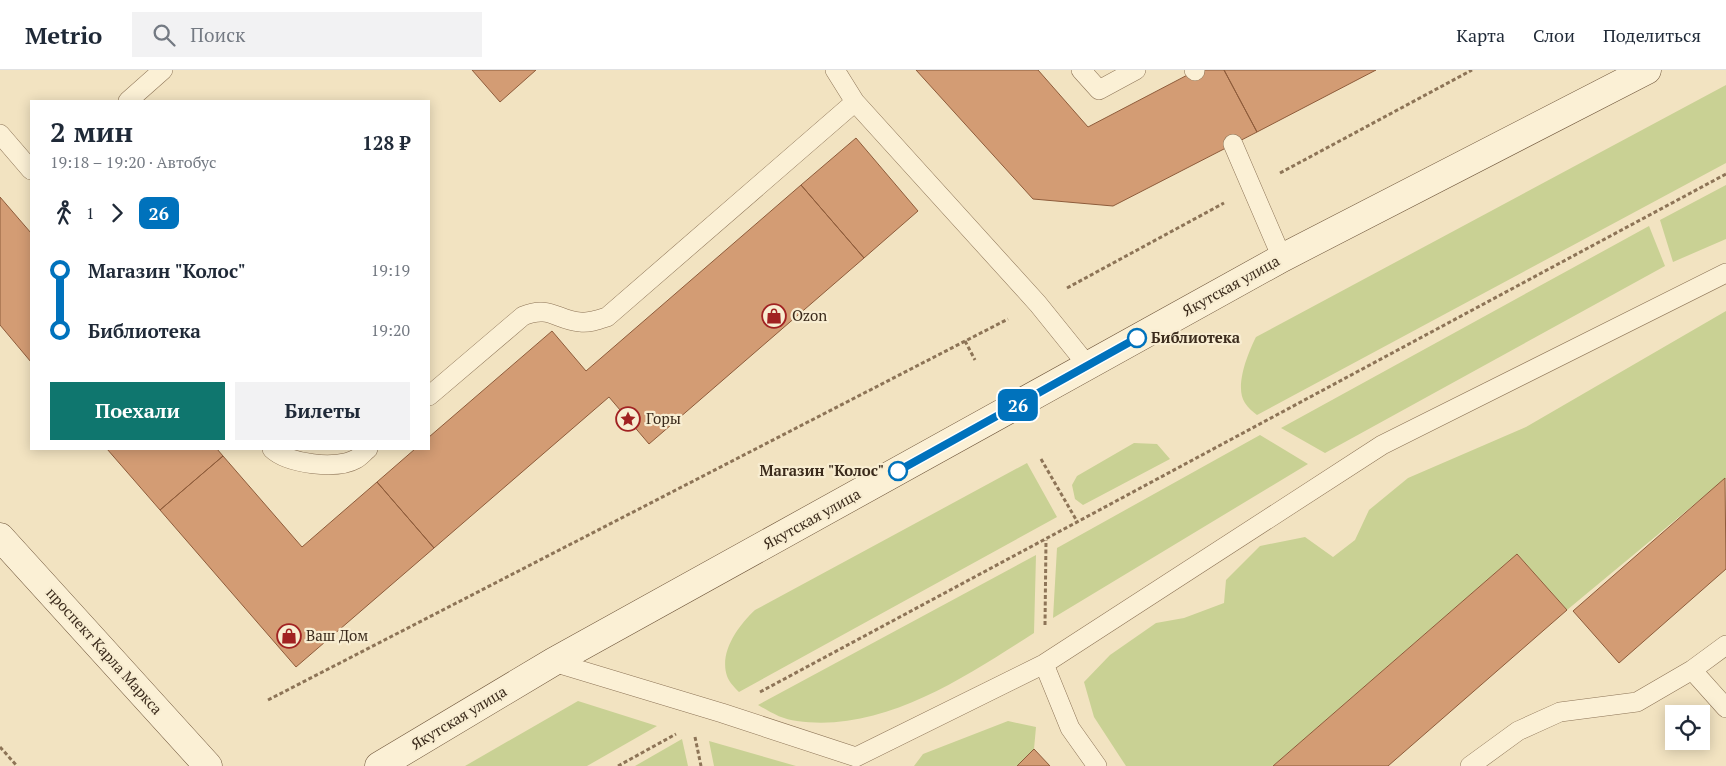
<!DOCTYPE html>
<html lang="ru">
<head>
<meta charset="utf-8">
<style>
	:root { --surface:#fff; --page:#f2f2f3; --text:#1f2937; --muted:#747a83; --line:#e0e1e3; --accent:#0f766e }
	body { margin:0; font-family:"PT Serif",serif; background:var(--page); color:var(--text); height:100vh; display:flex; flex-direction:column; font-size:19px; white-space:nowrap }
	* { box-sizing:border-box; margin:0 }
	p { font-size:16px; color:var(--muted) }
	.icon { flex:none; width:28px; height:28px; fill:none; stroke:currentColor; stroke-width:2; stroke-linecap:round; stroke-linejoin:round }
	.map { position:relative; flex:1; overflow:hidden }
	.details { position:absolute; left:30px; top:30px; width:400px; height:350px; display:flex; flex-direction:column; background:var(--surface); border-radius:0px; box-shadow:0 2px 12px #0003 }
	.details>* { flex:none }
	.badge { padding:0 10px; border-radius:8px; font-size:18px; line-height:32px }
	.controls { position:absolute; left:1665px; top:635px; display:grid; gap:10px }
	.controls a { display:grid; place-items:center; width:45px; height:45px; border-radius:0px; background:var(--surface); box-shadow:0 2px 12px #0003; font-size:25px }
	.map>.badge { position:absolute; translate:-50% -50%; box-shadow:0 0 0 2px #fff }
	.legs { display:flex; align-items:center; gap:8px; height:55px; padding:0 20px; font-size:16px }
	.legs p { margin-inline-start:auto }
	.head { display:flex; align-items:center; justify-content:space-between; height:85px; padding:0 20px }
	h1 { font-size:28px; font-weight:600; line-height:38px }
	.button { display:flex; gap:10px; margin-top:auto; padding:10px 20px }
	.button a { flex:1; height:58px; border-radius:0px; background:var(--accent); color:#fff; font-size:20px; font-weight:600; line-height:58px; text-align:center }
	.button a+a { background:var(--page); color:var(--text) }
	ul { padding:0 20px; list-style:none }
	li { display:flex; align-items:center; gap:18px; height:60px; font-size:19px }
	li i { display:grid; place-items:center; width:8px; height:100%; margin:0 6px; background:currentColor }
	li i::after { content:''; width:12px; height:12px; margin:-6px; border:4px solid; border-radius:50%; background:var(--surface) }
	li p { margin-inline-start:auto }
	li:first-child i { background:linear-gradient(#0000 50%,currentColor 0) }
	li:last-child i { background:linear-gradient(currentColor 50%,#0000 0) }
	header { display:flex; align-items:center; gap:30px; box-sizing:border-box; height:70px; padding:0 25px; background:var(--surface); border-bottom:1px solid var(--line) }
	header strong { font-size:24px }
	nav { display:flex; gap:28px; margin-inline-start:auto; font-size:18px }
	.search { width:350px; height:45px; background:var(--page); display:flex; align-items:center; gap:12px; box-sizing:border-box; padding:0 18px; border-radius:0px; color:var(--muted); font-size:19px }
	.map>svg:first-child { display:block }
	.green { fill:#c9d194 }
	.building { fill:#d39c74; stroke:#8e5c3b }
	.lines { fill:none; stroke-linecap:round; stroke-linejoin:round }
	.lane-casing { stroke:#8d7457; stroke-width:20 }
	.secondary-casing { stroke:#6e553a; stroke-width:29 }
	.path { stroke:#8d7457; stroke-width:3; stroke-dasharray:4 2.5; stroke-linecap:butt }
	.lane { stroke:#fbf0d5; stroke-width:19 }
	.secondary { stroke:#fbf0d5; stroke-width:28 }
	.line-1-casing { stroke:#fff; stroke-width:11 }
	.line-1 { stroke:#0072bc; stroke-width:8 }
	.stop-1-dot { fill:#fff; stroke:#0072bc; stroke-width:2.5 }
	.labels { text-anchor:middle; stroke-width:4.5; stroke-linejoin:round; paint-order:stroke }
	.street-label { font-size:15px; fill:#3b2b1c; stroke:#f8edd1 }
	.poi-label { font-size:15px; fill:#3b2b1c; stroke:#f8edd1; text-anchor:start }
	.stop-label { font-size:15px; font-weight:bold; fill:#3b2b1c; stroke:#f8edd1; text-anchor:start }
</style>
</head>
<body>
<header>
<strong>Metrio</strong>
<div class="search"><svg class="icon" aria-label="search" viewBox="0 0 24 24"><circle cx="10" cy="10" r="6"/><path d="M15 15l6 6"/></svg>Поиск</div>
<nav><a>Карта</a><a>Слои</a><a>Поделиться</a></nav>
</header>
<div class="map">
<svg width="1726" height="696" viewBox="0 0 1726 696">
	<rect width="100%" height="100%" fill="#f2e3c1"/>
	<path class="green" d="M 1726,15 L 1726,93 L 1257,345 C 1253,342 1248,338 1245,333 C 1234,317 1248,283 1256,267 Z
		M 1726,115 L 1726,169 L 1673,192 L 1660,150 Z
		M 1649,156 L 1665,196 L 1325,383 L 1281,358 Z
		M 1726,241 L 1726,408 L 1567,540 L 1517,484 L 1273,696 L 1126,696 L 1122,690 L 1094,647 L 1084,612 L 1110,585 L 1156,553 L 1184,548 L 1224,533 L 1226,510 L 1260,476 L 1305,467 L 1333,487 L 1355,470 L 1369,440 L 1408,408 L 1526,357 Z
		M 1260,365 L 1308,394 L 1053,548 L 1057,478 Z
		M 1134,373 L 1157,374 L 1170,389 L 1083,435 L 1075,429 L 1072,415 L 1077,406 Z
		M 1027,393 L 1057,447 L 739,622 C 735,618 729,612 727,606 C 719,582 738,556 755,540 Z
		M 1036,485 L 1034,563 C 965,607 883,663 797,651 C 783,650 770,642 758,635 Z
		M 578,631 L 657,656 L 587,696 L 465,696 Z
		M 1008,651 L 1036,657 L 1034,679 L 1017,696 L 914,696 L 923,684 Z
		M 682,669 L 688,696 L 635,696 Z
		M 709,671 L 796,696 L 714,696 Z"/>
	<path class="building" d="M 472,0 L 536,0 L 500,32 Z
		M 916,0 L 1038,0 L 1088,57 L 1197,0 L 1224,0 L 1257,62 L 1113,136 L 1033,129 Z
		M 1224,0 L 1376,0 L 1257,62 Z
		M 856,68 L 918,141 L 864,188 L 801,115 Z
		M 801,115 L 864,188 L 649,374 L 609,327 L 434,478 L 377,412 L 415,379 L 429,379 L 429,367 L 552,261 L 586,301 Z
		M 0,127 L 31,163 L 31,292 L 0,255 Z
		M 107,379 L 217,379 L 223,386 L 160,440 Z
		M 223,386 L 302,477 L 377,412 L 434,478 L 296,597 L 160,440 Z
		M 1725,408 L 1726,499 L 1619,593 L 1573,541 Z
		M 1517,484 L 1567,540 L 1388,696 L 1273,696 Z
		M 1034,679 L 1050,696 L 1017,696 Z"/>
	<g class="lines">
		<g class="lane-casing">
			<path id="lane" d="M 835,0 L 855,32 L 1038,234 L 1088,296
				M 1081,0 L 1099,20 L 1136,0
				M 1194,0 L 1195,1
				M 128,31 L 163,0
				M 0,64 L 31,100
				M 1233,74 L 1282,188
				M 429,326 L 523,246 C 550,235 556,250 580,252 C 590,253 598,250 607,247 L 855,32
				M 272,379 C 288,394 337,400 356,389 C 360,387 364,382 368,379
				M 553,592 L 722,643 L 856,687 L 1044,594 L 1382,375 L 1726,203
				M 1044,594 L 1070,658 L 1097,696
				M 1692,600 L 1726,638
				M 1470,696 L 1518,661 L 1560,642 L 1637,632 L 1692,600 L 1726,575"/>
		</g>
		<g class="secondary-casing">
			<path id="secondary" d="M 0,467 L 208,696
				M 379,696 L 553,592 L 1282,188 L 1647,0"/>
		</g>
		<path class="path" d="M 1280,103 L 1472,0
			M 1067,218 L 1224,133
			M 965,271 L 975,290
			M 1041,389 L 1078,453
			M 1045,555 L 1046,470
			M 760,622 L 1726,104
			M 268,630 L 1008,249
			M 695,667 L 701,696
			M 0,677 L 17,696
			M 618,696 L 676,664"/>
		<use href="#lane" class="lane"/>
		<use href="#secondary" class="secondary"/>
	</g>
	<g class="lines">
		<g class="line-1-casing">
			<path id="line-1" d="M 898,401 L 1137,268"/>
		</g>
		<use href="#line-1" class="line-1"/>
	</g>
	<defs>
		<g id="shop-ring" transform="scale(1.25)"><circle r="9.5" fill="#f8edd1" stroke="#a12222" stroke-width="1.5"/><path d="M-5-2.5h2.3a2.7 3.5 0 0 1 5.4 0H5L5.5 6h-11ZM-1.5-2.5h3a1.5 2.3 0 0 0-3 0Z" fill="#a12222"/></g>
		<g id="sight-ring" transform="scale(1.25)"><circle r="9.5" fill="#f8edd1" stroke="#a12222" stroke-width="1.5"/><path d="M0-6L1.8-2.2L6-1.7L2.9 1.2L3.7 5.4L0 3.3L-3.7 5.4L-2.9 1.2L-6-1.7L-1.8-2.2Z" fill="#a12222"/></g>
	</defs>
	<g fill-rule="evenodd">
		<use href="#shop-ring" x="774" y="246"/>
		<use href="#sight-ring" x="628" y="349"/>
		<use href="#shop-ring" x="289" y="566"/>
	</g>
	<g class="stop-1-dot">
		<circle cx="1137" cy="268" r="9"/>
		<circle cx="898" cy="401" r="9"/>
	</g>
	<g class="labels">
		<g class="street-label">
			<text transform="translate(1231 216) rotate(-29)" y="5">Якутская улица</text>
			<text transform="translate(812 449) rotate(-29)" y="5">Якутская улица</text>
			<text transform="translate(104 581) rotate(48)" y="5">проспект Карла Маркса</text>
			<text transform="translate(459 648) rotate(-31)" y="5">Якутская улица</text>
		</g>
		<g class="poi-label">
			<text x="792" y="251">Ozon</text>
			<text x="646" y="354">Горы</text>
			<text x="306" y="571">Ваш Дом</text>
		</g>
		<g class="stop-label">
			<text x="1151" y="273">Библиотека</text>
			<text x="884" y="406" text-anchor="end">Магазин "Колос"</text>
		</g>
	</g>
</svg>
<div class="controls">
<a><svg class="icon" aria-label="locate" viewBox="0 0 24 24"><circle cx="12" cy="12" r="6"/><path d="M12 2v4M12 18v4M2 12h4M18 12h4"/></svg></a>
</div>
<b class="badge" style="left:1018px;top:335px;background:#0072bc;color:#fff">26</b>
<section class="details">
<div class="head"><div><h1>2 мин</h1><p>19:18 – 19:20 · Автобус</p></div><b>128 ₽</b></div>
<div class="legs"><svg class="icon" aria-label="walk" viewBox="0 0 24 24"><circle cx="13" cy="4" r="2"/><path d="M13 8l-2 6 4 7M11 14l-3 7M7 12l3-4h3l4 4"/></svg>1<svg class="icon" aria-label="forward" viewBox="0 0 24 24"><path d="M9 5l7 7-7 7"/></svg><b class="badge" style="background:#0072bc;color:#fff">26</b></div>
<ul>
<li><i style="color:#0072bc"></i><b>Магазин &quot;Колос&quot;</b><p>19:19</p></li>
<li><i style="color:#0072bc"></i><b>Библиотека</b><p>19:20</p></li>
</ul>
<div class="button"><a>Поехали</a><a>Билеты</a></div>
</section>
</div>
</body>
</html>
